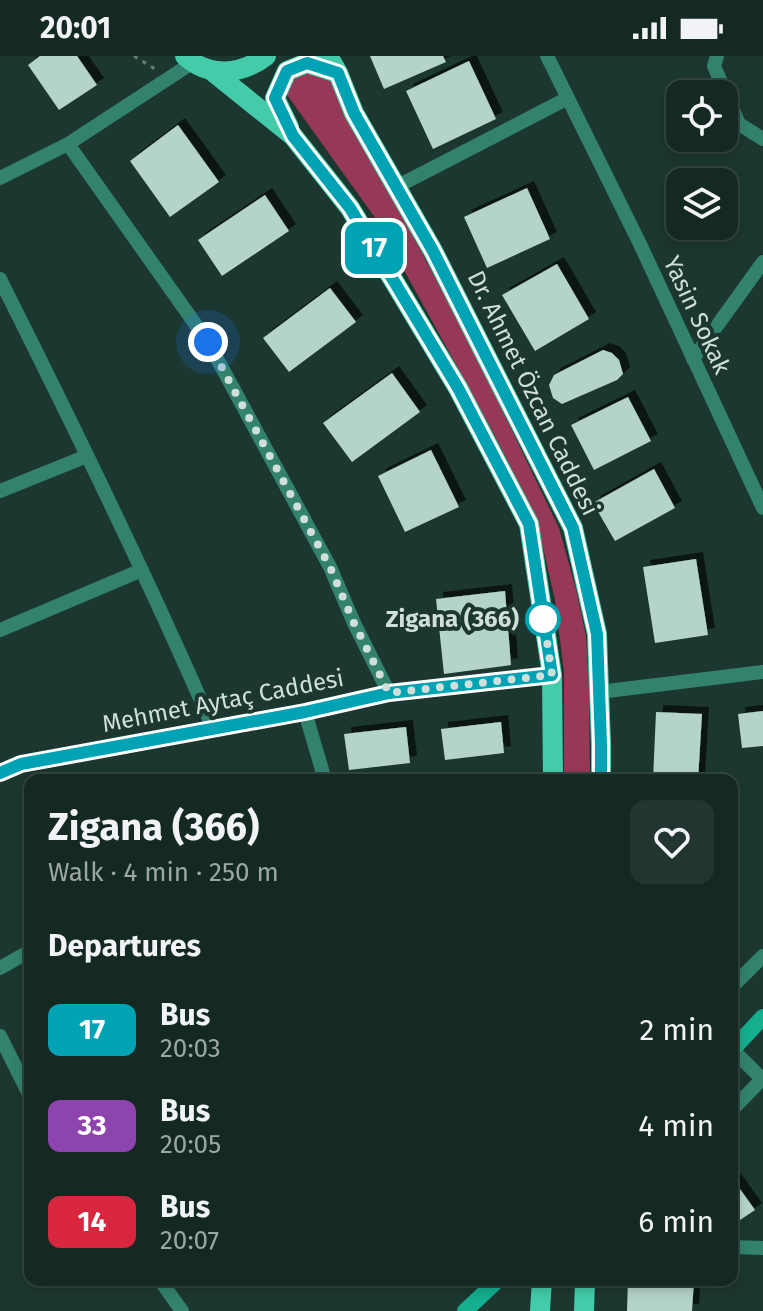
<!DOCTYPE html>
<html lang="en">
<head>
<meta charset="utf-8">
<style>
	:root { --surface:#152923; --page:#223530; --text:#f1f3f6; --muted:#9da6a6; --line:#344541 }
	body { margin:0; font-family:"Fira Sans",sans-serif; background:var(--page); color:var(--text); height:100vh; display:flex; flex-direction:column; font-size:30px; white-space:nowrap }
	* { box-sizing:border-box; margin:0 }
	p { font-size:26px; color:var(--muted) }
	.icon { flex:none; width:44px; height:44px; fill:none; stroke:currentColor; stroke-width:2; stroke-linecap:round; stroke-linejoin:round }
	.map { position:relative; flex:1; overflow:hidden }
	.panel { position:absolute; left:24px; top:718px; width:714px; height:512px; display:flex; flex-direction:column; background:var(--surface); border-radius:16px; box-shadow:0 4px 12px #0003,0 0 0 2px var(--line) }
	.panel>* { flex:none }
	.badge { padding:0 16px; border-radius:12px; font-size:28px; line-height:52px }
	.controls { position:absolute; left:666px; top:24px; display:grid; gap:16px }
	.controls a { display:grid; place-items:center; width:72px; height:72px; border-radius:16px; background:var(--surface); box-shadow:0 4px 12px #0003,0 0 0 2px var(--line); font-size:40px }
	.you { position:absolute; width:40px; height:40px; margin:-20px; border:6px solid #fff; border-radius:50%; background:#1a73e8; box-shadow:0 0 0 12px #1a73e833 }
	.map>.badge { position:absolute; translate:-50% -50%; box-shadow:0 0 0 4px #fff }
	h2 { padding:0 24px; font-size:30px; line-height:72px }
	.round { display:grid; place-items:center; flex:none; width:84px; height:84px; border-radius:16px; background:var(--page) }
	.head { display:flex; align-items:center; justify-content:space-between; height:136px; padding:0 24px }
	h1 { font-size:38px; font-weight:700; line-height:60px }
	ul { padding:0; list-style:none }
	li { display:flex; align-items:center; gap:24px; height:96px; padding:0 24px }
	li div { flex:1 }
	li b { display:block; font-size:30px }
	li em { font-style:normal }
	li .badge { min-width:88px; font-weight:700; text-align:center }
	.status { display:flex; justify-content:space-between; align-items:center; height:56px; padding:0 40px; background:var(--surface); direction:ltr }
	.status svg { height:22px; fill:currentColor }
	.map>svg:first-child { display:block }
	.forest { fill:#953956 }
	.building { fill:#b4d4c9; filter:url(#shadow) }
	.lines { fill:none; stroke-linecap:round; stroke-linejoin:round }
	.path { stroke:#677d76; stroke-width:3; stroke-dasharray:4 6; stroke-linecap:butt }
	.minor { stroke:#33826d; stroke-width:14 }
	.tertiary { stroke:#33826d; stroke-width:16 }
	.secondary { stroke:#13af8e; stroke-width:16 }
	.primary { stroke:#4ca; stroke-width:20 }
	.line-casing { stroke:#fff; stroke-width:18 }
	.line { stroke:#00a3b4; stroke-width:12 }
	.walk { stroke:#d0dfda; stroke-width:8; stroke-dasharray:0 14.4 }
	.stop-dot { fill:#fff; stroke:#00a3b4; stroke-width:4 }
	.labels { text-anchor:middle; stroke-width:8; stroke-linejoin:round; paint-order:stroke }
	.street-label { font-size:24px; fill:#d0dfda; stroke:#1c372f }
	.stop-label { font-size:24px; font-weight:bold; fill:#d0dfda; stroke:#1c372f; text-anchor:end }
</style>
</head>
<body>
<div class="status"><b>20:01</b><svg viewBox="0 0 49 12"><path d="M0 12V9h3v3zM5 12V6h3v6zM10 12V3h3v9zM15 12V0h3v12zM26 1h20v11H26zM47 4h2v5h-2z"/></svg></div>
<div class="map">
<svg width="763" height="1255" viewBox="0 0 763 1255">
	<defs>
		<filter id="shadow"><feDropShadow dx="7" dy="-7" stdDeviation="0" flood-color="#0009"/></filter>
	</defs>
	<rect width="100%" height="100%" fill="#1c372f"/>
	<path class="forest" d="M 314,15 L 335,19 L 359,76 L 478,304 L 559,472 L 576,533 L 586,580 L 589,632 L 590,724 L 564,724 L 564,616 L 555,544 L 536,461 L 489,369 L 376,163 L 285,36 L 299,17 Z"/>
	<path class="building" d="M 40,0 L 77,0 L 97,29 L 59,54 L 28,9 Z
		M 370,0 L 443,0 L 446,6 L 384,33 Z
		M 469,5 L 496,63 L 433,93 L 406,35 Z
		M 178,69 L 219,126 L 170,161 L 130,105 Z
		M 527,132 L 550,183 L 487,212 L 464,161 Z
		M 265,139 L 289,175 L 222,220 L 198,184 Z
		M 557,208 L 589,263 L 535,295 L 502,239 Z
		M 330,232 L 356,266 L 289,316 L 263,282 Z
		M 603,294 L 612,297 L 619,304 L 623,318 L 617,324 L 562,348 L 553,342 L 549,329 L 554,319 Z
		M 392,317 L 420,356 L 352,406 L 323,367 Z
		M 628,341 L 651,385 L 594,414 L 571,369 Z
		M 431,394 L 459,451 L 405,476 L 378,420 Z
		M 654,413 L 675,452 L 615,485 L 593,447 Z
		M 696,503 L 708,579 L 655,587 L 643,511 Z
		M 505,535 L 511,609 L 444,618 L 436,543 Z
		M 763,655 L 763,690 L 742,692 L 738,658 Z
		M 656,656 L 702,658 L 698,724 L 653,724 Z
		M 501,666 L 504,697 L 445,704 L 441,673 Z
		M 406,671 L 410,707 L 349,714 L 344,678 Z
		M 732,1122 L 755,1154 L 740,1164 L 732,1163 Z
		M 628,1224 L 694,1224 L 692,1255 L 627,1255 Z"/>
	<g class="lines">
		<path class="path" d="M 134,0 L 155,13"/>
		<path class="minor" d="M 547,0 L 640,188 L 763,452
			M 717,0 L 714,10 L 739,68 L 763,83
			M 68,88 L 208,286 L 330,511 L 354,567 L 389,637
			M 0,122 L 68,88 L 192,7
			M 396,131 L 568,42
			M 0,223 C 74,371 147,520 213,672
			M 693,303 L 763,206
			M 0,435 L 87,400
			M 0,574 L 142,514
			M 599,636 L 763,616
			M 305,656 L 325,724
			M 0,912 L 30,895
			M 732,931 L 763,900
			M 0,980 L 30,1040
			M 732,993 L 763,1024
			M 732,1054 L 763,1022
			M 732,1191 L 763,1192
			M 160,1224 L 182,1255"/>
		<path class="tertiary" d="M 0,717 L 21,708 L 305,656 L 389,637 L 552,619"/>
		<path class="secondary" d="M 732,994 L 763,961
			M 465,1255 L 498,1224"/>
		<path class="primary" d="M 185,0 C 209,22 241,19 266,0
			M 328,0 L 338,17 L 354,57 L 433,195 L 573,472 L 597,578 L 601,688 L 601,724
			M 212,15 L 293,80 L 350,152 L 458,332 L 529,468 L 552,619 L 553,724
			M 289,71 L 275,42 L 287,15 L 307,7 L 338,17
			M 540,1255 L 542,1224
			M 584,1255 L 585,1224"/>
	</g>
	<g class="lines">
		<g class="line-casing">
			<path id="line" d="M 0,717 L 21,708 L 305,656 L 389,637 L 552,619 L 529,468 L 458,332 L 350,152 L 293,80 L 275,42 L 287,15 L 307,7 L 338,17 L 354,57 L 433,195 L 573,472 L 597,578 L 601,688 L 601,724"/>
		</g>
		<use href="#line" class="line"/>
		<path class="walk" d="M 208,286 L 330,511 L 354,567 L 389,637 L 552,619 L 543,558 L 543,563"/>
	</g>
	<circle class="stop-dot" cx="543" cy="563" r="16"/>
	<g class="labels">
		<g class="street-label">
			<text transform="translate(697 259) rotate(65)" y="8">Yasin Sokak</text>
			<text transform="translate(533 337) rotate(64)" y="8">Dr. Ahmet Özcan Caddesi</text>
			<text transform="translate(223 645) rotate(-11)" y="8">Mehmet Aytaç Caddesi</text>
		</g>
		<g class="stop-label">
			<text x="519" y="571">Zigana (366)</text>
		</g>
	</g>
</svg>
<div class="controls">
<a><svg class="icon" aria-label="locate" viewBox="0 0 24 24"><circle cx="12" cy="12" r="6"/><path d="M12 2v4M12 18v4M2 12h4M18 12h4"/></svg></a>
<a><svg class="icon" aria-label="layers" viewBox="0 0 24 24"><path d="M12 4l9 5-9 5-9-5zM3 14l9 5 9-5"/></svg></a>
</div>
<div class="you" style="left:208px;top:286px"></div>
<b class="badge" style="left:374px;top:192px;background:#00a3b4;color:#fff">17</b>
<section class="panel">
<div class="head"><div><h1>Zigana (366)</h1><p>Walk · 4 min · 250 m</p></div><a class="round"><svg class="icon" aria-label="heart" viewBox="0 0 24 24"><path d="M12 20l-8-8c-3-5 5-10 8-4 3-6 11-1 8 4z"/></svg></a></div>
<h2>Departures</h2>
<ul>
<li><span class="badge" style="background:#00a3b4;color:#fff">17</span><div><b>Bus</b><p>20:03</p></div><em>2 min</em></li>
<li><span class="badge" style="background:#8e44ad;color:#fff">33</span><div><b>Bus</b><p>20:05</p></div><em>4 min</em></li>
<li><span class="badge" style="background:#d7263d;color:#fff">14</span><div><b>Bus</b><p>20:07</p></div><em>6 min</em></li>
</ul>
</section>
</div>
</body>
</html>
